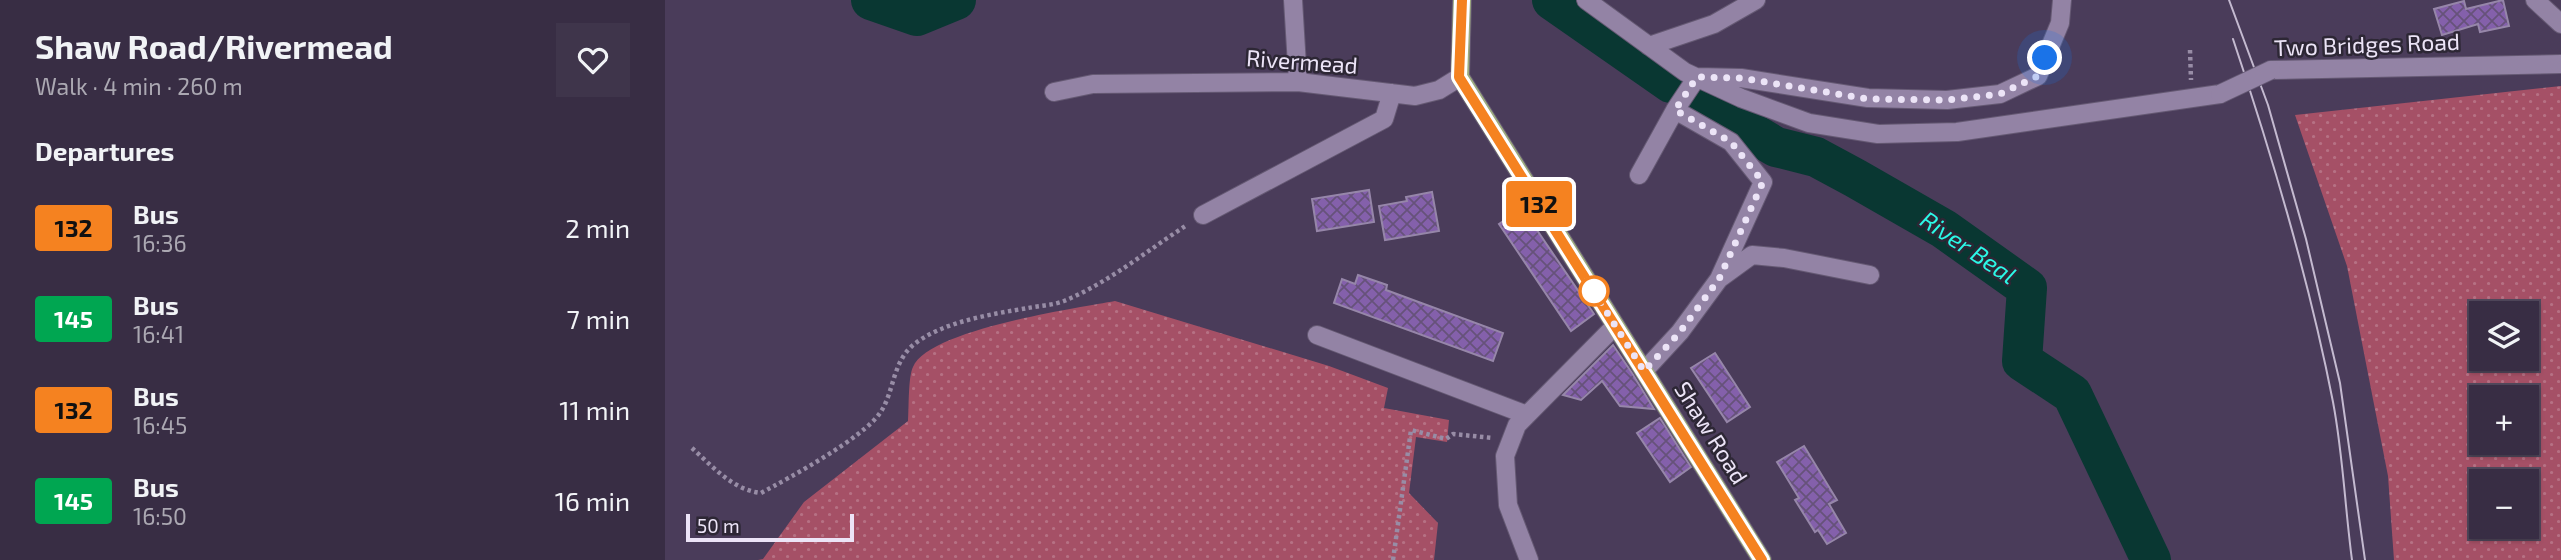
<!DOCTYPE html>
<html lang="en">
<head>
<meta charset="utf-8">
<style>
	:root { --surface:#382d44; --page:#3f354b; --text:#f1f3f6; --muted:#aba8b2; --line:#52495d }
	body { margin:0; font-family:"Exo 2",sans-serif; background:var(--page); color:var(--text); height:100vh; display:flex; flex-direction:column; font-size:26px; white-space:nowrap }
	* { box-sizing:border-box; margin:0 }
	p { font-size:23px; color:var(--muted) }
	.icon { flex:none; width:38px; height:38px; fill:none; stroke:currentColor; stroke-width:2; stroke-linecap:round; stroke-linejoin:round }
	.map { position:relative; flex:1; overflow:hidden }
	.sheet { display:flex; flex-direction:column; background:var(--surface); width:665px }
	.sheet>* { flex:none }
	.badge { padding:0 14px; border-radius:5px; font-size:24px; line-height:46px }
	.controls { position:absolute; left:1804px; top:301px; display:grid; gap:14px }
	.controls a { display:grid; place-items:center; width:70px; height:70px; border-radius:0px; background:var(--surface); box-shadow:0 2px 5px #0004,0 0 0 2px var(--line); font-size:35px }
	.scale { position:absolute; left:21px; bottom:18px; width:168px; box-sizing:border-box; padding-left:7px; border:4px solid #ece4f7; border-top:0; font-size:19px; line-height:24px; white-space:nowrap; color:#ece4f7; -webkit-text-stroke:5px #2d2735; paint-order:stroke }
	.you { position:absolute; width:35px; height:35px; margin:-18px; border:5px solid #fff; border-radius:50%; background:#1a73e8; box-shadow:0 0 0 10px #1a73e833 }
	.map>.badge { position:absolute; translate:-50% -50%; box-shadow:0 0 0 4px #fff }
	h2 { padding:0 35px; font-size:26px; line-height:63px }
	.round { display:grid; place-items:center; flex:none; width:74px; height:74px; border-radius:0px; background:var(--page) }
	.summary { display:flex; align-items:center; justify-content:space-between; height:119px; padding:0 35px }
	h1 { font-size:33px; font-weight:700; line-height:52px }
	ul { padding:0; list-style:none }
	li { display:flex; align-items:center; gap:21px; height:91px; padding:0 35px }
	li div { flex:1 }
	li b { display:block; font-size:26px }
	li em { font-style:normal }
	li .badge { min-width:77px; font-weight:700; text-align:center }
	main { display:flex; flex:1; min-height:0 }
	.map>svg:first-child { display:block }
	.grass { fill:url(#grass-dots); fill-rule:evenodd }
	.lines { fill:none; stroke-linecap:round; stroke-linejoin:round }
	.river { stroke:#093732; stroke-width:40 }
	.building { fill:url(#building-cross-hatch); stroke:#9686a9; stroke-width:2 }
	.minor-casing { stroke:#655973; stroke-width:20 }
	.major-casing { stroke:#655973; stroke-width:20 }
	.path { stroke:#988da6; stroke-width:4.5; stroke-dasharray:3.5 3.5; stroke-linecap:butt }
	.minor { stroke:#9383a5; stroke-width:18 }
	.major { stroke:#9dab7f; stroke-width:18 }
	.tram { stroke:#c4bad0; stroke-width:2 }
	.minor-bridge-casing { stroke:#655973; stroke-width:20; stroke-linecap:butt }
	.minor-bridge { stroke:#9383a5; stroke-width:18 }
	.line-casing { stroke:#fff; stroke-width:16 }
	.line { stroke:#f58220; stroke-width:10 }
	.walk { stroke:#ece4f7; stroke-width:7; stroke-dasharray:0 12.6 }
	.stop-dot { fill:#fff; stroke:#f58220; stroke-width:3.5 }
	.labels { text-anchor:middle; stroke-width:5; stroke-linejoin:round; paint-order:stroke }
	.street-label { font-size:23px; fill:#ece4f7; stroke:#2d2735 }
	.water-label { font-size:24px; font-style:italic; fill:#2bf8e6; stroke:#2d2735 }
</style>
</head>
<body>
<main>
<section class="sheet">
<div class="summary"><div><h1>Shaw Road/Rivermead</h1><p>Walk · 4 min · 260 m</p></div><a class="round"><svg class="icon" aria-label="heart" viewBox="0 0 24 24"><path d="M12 20l-8-8c-3-5 5-10 8-4 3-6 11-1 8 4z"/></svg></a></div>
<h2>Departures</h2>
<ul>
<li><span class="badge" style="background:#f58220;color:#111">132</span><div><b>Bus</b><p>16:36</p></div><em>2 min</em></li>
<li><span class="badge" style="background:#00a651;color:#fff">145</span><div><b>Bus</b><p>16:41</p></div><em>7 min</em></li>
<li><span class="badge" style="background:#f58220;color:#111">132</span><div><b>Bus</b><p>16:45</p></div><em>11 min</em></li>
<li><span class="badge" style="background:#00a651;color:#fff">145</span><div><b>Bus</b><p>16:50</p></div><em>16 min</em></li>
</ul>
</section>
<div class="map">
<svg width="1896" height="560" viewBox="0 0 1896 560">
	<defs>
		<pattern id="grass-dots" width="8" height="8" patternUnits="userSpaceOnUse" patternTransform="scale(1.75)"><rect width="8" height="8" fill="#a55066"/><path d="M2 2h.1M6 6h.1" fill="none" stroke="#b67184" stroke-width="1.8" stroke-linecap="round"/></pattern>
		<pattern id="building-cross-hatch" width="8" height="8" patternUnits="userSpaceOnUse" patternTransform="scale(1.75)"><rect width="8" height="8" fill="#8460ab"/><path d="M0 0l8 8M0 8l8-8" fill="none" stroke="#66527a"/></pattern>
	</defs>
	<rect width="100%" height="100%" fill="#4a3c5a"/>
	<path class="grass" d="M 1896,86 L 1896,560 L 1729,560 L 1723,476 L 1682,266 L 1630,115 ZM 1816,313 L 1862,313 L 1862,359 L 1816,359 ZM 1816,397 L 1862,397 L 1862,443 L 1816,443 ZM 1816,481 L 1862,481 L 1862,527 L 1816,527 Z
		M 450,301 L 664,366 L 723,388 L 719,408 L 784,420 L 782,442 L 751,437 L 744,493 L 773,523 L 769,560 L 93,560 L 98,559 L 139,502 L 243,421 C 244,409 243,377 248,367 C 263,330 411,308 450,301 Z"/>
	<g class="lines">
		<path class="river" d="M 206,0 L 252,16 L 291,0
			M 887,0 L 1006,83
			M 1037,103 L 1111,147 L 1151,157 L 1190,178 L 1279,229 L 1362,288 L 1357,361 L 1407,394 L 1486,560"/>
	</g>
	<path class="building" d="M 1838,0 L 1844,26 L 1815,32 L 1813,24 L 1777,35 L 1769,9 L 1799,1 L 1801,9 Z
		M 704,190 L 709,222 L 652,231 L 647,199 Z
		M 767,192 L 774,231 L 720,240 L 714,206 L 742,201 L 741,197 Z
		M 857,208 L 929,314 L 906,331 L 834,224 Z
		M 693,275 L 722,285 L 721,290 L 838,333 L 828,361 L 669,303 L 677,279 L 690,284 Z
		M 948,345 L 967,373 L 989,409 L 955,406 L 937,381 L 916,400 L 898,395 Z
		M 1050,353 L 1085,407 L 1062,422 L 1026,368 Z
		M 995,418 L 1026,467 L 1005,482 L 972,433 Z
		M 1139,446 L 1172,500 L 1164,504 L 1181,533 L 1162,544 L 1153,530 L 1150,532 L 1130,500 L 1134,498 L 1112,462 Z"/>
	<g class="lines">
		<g class="minor-casing">
			<path id="minor" d="M 628,0 L 633,82
				M 921,0 L 1020,72 L 1076,98 L 1144,123 L 1213,134 L 1292,132 L 1555,94
				M 1870,0 L 1896,24
				M 984,46 L 1049,24 L 1091,0
				M 1606,70 L 1896,64
				M 389,92 L 428,84 L 633,82 L 750,96 L 774,90 L 795,77
				M 974,175 L 1010,110
				M 538,215 L 719,119 L 727,93
				M 1054,279 L 1087,255 L 1119,258 L 1205,275
				M 652,335 L 862,415
				M 979,371 L 1015,332 L 1054,279 L 1098,182 L 1066,142 L 1010,110 L 1032,77 L 1076,78 L 1203,98 L 1282,100 L 1335,94 L 1373,76 L 1395,23 L 1397,0
				M 864,560 L 843,505 L 840,456 L 852,425 L 950,326"/>
		</g>
		<g class="major-casing">
			<path id="major" d="M 797,0 L 795,77 L 1097,560"/>
		</g>
		<path class="path" d="M 1525,50 L 1526,80
			M 27,448 C 47,466 68,490 96,493 C 124,478 198,438 215,413 C 229,393 227,364 247,346 C 275,322 327,314 363,308 C 374,306 389,305 399,301 C 443,283 483,250 522,225
			M 728,560 L 746,430 L 781,439 L 788,434 L 828,438"/>
		<use href="#minor" class="minor"/>
		<use href="#major" class="major"/>
		<path class="tram" d="M 1564,0 L 1603,105 L 1641,239 L 1675,383 L 1700,560
			M 1568,39 C 1608,158 1644,279 1668,402 C 1678,454 1680,508 1687,560"/>
		<g class="minor-bridge-casing">
			<path id="minor-bridge" d="M 1555,94 L 1606,70"/>
		</g>
		<use href="#minor-bridge" class="minor-bridge"/>
	</g>
	<g class="lines">
		<g class="line-casing">
			<path id="line" d="M 797,0 L 794,77 L 1097,560"/>
		</g>
		<use href="#line" class="line"/>
		<path class="walk" d="M 929,291 L 922,281 L 979,371 L 1015,332 L 1054,279 L 1098,182 L 1066,142 L 1010,110 L 1032,77 L 1076,78 L 1203,99 L 1282,100 L 1335,94 L 1373,76 L 1380,58"/>
	</g>
	<circle class="stop-dot" cx="929" cy="291" r="14"/>
	<g class="labels">
		<g class="street-label">
			<text transform="translate(1702 45) rotate(-2)" y="8">Two Bridges Road</text>
			<text transform="translate(637 62) rotate(4)" y="8">Rivermead</text>
			<text transform="translate(1046 433) rotate(58)" y="8">Shaw Road</text>
		</g>
		<g class="water-label">
			<text transform="translate(1303 248) rotate(34)" y="8">River Beal</text>
		</g>
	</g>
</svg>
<div class="controls">
<a><svg class="icon" aria-label="layers" viewBox="0 0 24 24"><path d="M12 4l9 5-9 5-9-5zM3 14l9 5 9-5"/></svg></a>
<a>+</a>
<a>−</a>
</div>
<div class="scale">50 m</div>
<div class="you" style="left:1380px;top:58px"></div>
<b class="badge" style="left:874px;top:204px;background:#f58220;color:#111">132</b>
</div>
</main>
</body>
</html>
